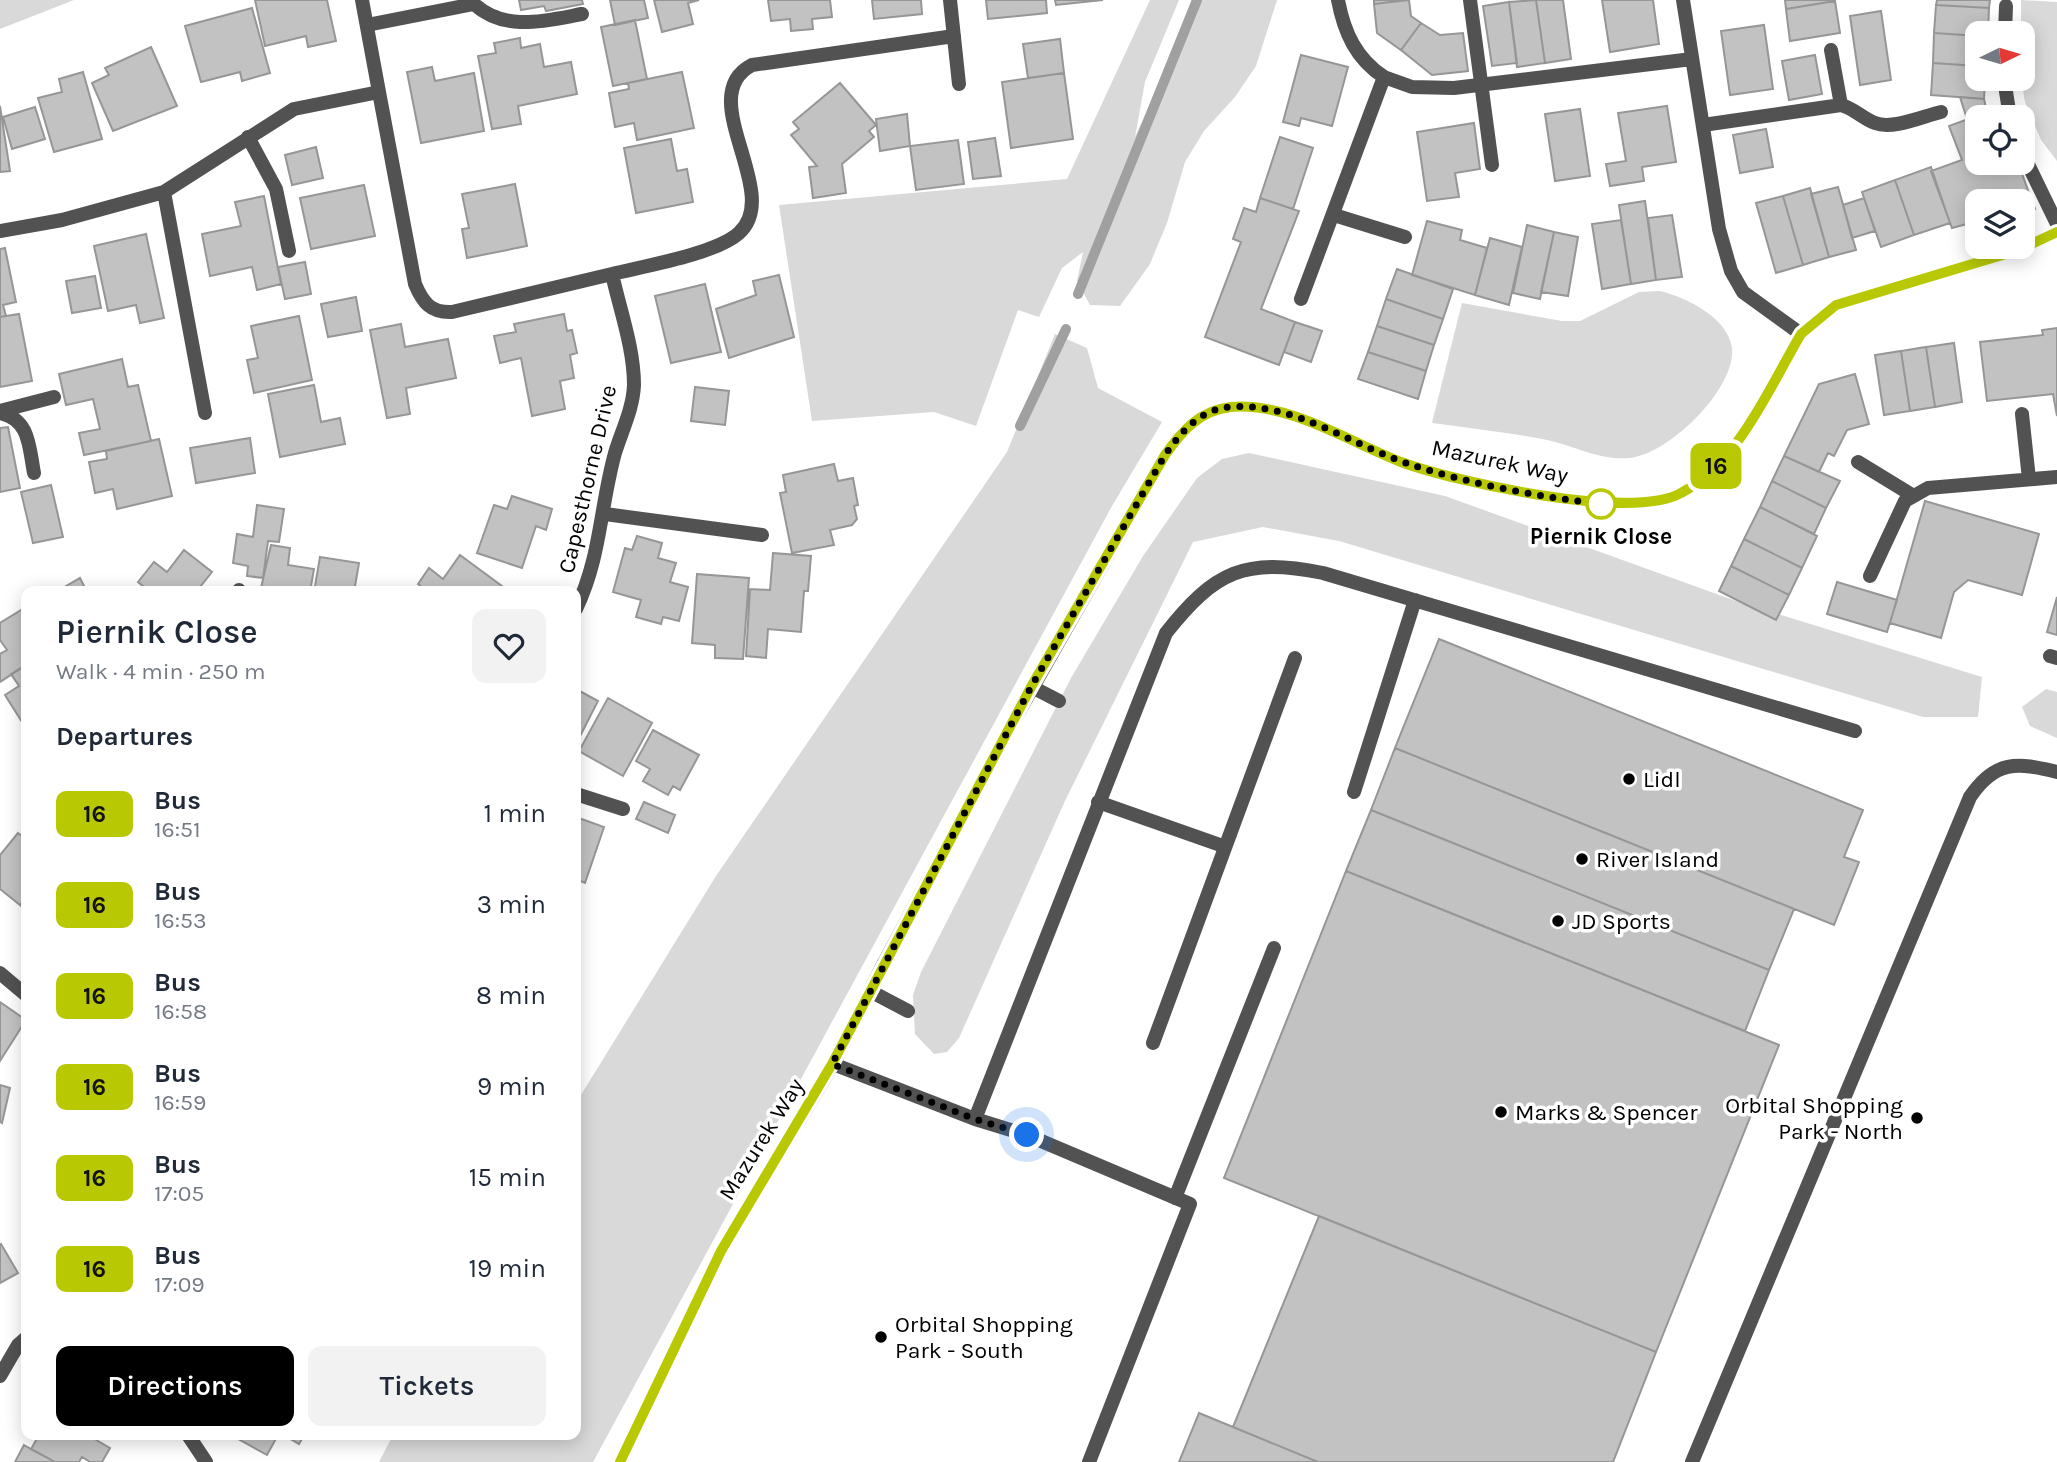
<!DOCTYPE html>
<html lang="en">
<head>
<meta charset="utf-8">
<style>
	:root { --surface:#fff; --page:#f2f2f3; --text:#1f2937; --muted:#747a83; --accent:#000 }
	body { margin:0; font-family:Karla,sans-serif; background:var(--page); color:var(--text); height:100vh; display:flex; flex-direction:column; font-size:26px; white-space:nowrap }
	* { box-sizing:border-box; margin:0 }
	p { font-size:23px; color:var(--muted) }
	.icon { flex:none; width:38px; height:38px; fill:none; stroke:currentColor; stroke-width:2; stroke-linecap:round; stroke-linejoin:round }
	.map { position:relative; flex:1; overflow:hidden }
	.panel { position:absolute; left:21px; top:586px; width:560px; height:854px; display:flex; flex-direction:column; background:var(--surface); border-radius:14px; box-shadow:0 4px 18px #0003 }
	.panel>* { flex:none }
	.badge { padding:0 14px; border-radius:10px; font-size:24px; line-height:46px }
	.needle { width:46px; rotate:85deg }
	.controls { position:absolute; left:1965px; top:21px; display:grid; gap:14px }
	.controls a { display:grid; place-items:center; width:70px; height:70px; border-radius:14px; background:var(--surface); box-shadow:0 4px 18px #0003; font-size:35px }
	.you { position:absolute; width:35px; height:35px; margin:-18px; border:5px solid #fff; border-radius:50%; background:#1a73e8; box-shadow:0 0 0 10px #1a73e833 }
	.map>.badge { position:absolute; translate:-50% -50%; box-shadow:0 0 0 4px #fff }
	h2 { padding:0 35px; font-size:26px; line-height:63px }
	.round { display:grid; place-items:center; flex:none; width:74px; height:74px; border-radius:14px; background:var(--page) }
	.headline { display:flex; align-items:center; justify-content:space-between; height:119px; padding:0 35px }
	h1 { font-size:33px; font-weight:600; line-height:52px }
	.button { display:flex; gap:14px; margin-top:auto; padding:14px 35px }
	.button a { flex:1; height:80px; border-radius:14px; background:var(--accent); color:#fff; font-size:28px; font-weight:600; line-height:80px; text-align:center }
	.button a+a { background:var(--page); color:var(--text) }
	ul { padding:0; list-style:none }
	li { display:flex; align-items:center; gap:21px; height:91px; padding:0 35px }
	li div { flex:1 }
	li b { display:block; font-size:26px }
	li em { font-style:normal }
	li .badge { min-width:77px; font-weight:700; text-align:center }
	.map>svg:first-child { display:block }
	.green { fill:#d9d9d9 }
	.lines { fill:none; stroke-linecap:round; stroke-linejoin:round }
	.stream { stroke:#a0a0a0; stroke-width:10 }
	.building { fill:#c2c2c2; stroke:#969696; stroke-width:2 }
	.lane { stroke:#525252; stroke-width:14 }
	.street { stroke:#525252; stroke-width:14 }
	.line-casing { stroke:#fff; stroke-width:16 }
	.line { stroke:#b8c904; stroke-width:10 }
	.walk { stroke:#000; stroke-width:7; stroke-dasharray:0 12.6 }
	.stop-dot { fill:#fff; stroke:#b8c904; stroke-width:3.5 }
	.poi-dot { fill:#000; stroke:#fff; stroke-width:2.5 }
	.labels { text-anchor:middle; stroke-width:7; stroke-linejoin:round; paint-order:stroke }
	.street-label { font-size:23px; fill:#000; stroke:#fff }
	.stop-label { font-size:23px; font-weight:bold; fill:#000; stroke:#fff }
	.poi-label { font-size:23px; fill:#000; stroke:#fff; text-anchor:start }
</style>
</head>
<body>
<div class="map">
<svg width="2057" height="1462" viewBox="0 0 2057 1462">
	<rect width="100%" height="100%" fill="#fff"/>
	<path class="green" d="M 0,0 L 74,0 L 0,29 Z
		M 1150,0 L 1179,0 L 1145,82 L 1135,137 L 1197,0 L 1277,0 L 1256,66 L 1235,97 L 1204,131 L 1185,162 L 1167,223 L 1150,264 L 1120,306 L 1090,305 L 1077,281 L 1083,252 L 1062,268 L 1039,317 L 1018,310 L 976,426 L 934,412 L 812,421 L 779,205 L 1067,179 Z
		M 2021,0 L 2057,2 L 2057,161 L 2041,140 L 2025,102 L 2021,79 Z
		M 1660,291 C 1685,297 1728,317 1732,348 C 1736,389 1669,454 1630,458 C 1598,461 1572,444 1542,439 C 1506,432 1468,428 1432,423 L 1462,303 L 1562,321 L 1580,321 L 1639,292 Z
		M 1055,334 L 1087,348 L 1098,388 L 1162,422 L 1112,506 L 593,1462 L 379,1462 L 393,1435 L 576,1435 L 576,1103 L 716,876 L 1007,452 Z
		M 1249,453 L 1445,496 L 1736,601 L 1982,677 L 1978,717 L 1923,717 L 1339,541 L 1263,527 L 1193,542 L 1064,803 L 959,1038 L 947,1052 L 934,1054 L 915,1034 L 913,995 L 921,972 L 1071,678 L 1143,556 L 1197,478 L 1222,459 Z
		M 2046,689 L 2057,692 L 2057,738 L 2030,726 L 2022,707 Z"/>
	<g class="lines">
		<path class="stream" d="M 1078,294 L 1197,0
			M 1020,426 L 1066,329"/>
	</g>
	<path class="building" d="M 255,0 L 327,0 L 336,41 L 308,47 L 306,36 L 265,46 Z
		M 519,0 L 582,0 L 583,4 L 546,11 L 544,6 L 521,10 Z
		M 610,0 L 644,0 L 648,18 L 615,25 Z
		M 654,0 L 699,0 L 688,3 L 693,24 L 662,32 Z
		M 768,0 L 830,0 L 832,17 L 812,19 L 813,29 L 791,31 L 790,19 L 771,21 Z
		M 872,0 L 921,0 L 922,14 L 874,19 Z
		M 986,0 L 1046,0 L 1047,13 L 988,19 Z
		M 1055,0 L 1103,0 L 1056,5 Z
		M 1374,0 L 1406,0 L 1374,4 Z
		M 1409,0 L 1411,16 L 1421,23 L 1401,50 L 1377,33 L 1374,4 Z
		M 1536,0 L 1563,0 L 1571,59 L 1545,63 Z
		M 1536,0 L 1545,63 L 1517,67 L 1509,2 Z
		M 1602,0 L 1653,0 L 1659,44 L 1610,52 Z
		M 1785,0 L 1835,0 L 1835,1 L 1786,9 Z
		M 1937,0 L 1990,0 L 1989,8 L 1936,5 Z
		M 1835,1 L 1840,33 L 1790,41 L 1786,9 Z
		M 1509,2 L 1517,63 L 1492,66 L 1483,6 Z
		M 1936,5 L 1989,8 L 1988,33 L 1978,33 L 1978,36 L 1934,33 Z
		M 252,8 L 270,73 L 242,81 L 240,72 L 201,82 L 185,26 Z
		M 1881,11 L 1891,80 L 1860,85 L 1850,16 Z
		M 635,20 L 647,79 L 613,86 L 601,27 Z
		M 1421,23 L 1440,35 L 1463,33 L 1468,71 L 1432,75 L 1401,50 Z
		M 1764,25 L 1773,89 L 1730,95 L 1721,31 Z
		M 1934,33 L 1978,36 L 1978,66 L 1933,63 Z
		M 520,38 L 521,48 L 540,44 L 544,67 L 571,62 L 577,94 L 518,106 L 521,124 L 492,129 L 478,56 L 496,53 L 494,43 Z
		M 1060,39 L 1064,73 L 1028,78 L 1023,44 Z
		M 151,47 L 177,106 L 113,131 L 92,83 L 109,75 L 105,68 Z
		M 1301,55 L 1348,67 L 1332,126 L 1301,118 L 1299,126 L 1283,122 Z
		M 1815,55 L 1822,94 L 1789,100 L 1782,61 Z
		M 1933,63 L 1978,66 L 1978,79 L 1985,79 L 1984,99 L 1931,95 Z
		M 432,67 L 435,81 L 474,73 L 484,131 L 421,143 L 407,72 Z
		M 83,72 L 102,139 L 54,152 L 38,98 L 62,92 L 59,79 Z
		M 682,72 L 694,128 L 637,140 L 634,123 L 615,127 L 609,93 L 629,89 L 628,83 Z
		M 1064,73 L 1073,139 L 1011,148 L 1002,82 Z
		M 840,83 L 876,125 L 869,131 L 874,137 L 842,164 L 846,193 L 813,198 L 809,167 L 817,166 L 791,135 L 799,129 L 793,122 Z
		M 1960,97 L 1984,99 L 1987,112 L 1967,119 Z
		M 0,106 L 10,171 L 0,172 Z
		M 1667,106 L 1676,162 L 1642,167 L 1644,181 L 1610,186 L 1606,164 L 1626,161 L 1618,113 Z
		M 35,107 L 45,139 L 12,149 L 3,117 Z
		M 1998,108 L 2001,117 L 1978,117 L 1978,163 L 2018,163 L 2035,209 L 2023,214 L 2023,201 L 1978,201 L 1978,221 L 1952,228 L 1931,171 L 1962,160 L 1949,126 Z
		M 1580,109 L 1590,176 L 1555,181 L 1545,114 Z
		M 907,114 L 910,146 L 880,151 L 876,119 Z
		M 1474,123 L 1480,169 L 1455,173 L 1459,197 L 1427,201 L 1417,132 Z
		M 1766,129 L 1773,167 L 1740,173 L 1733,135 Z
		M 1280,137 L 1313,148 L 1293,209 L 1260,198 Z
		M 995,138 L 1001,176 L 973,179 L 968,142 Z
		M 671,139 L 677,171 L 687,169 L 693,202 L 636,213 L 624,148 Z
		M 958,140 L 964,184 L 916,190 L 910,146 Z
		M 316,147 L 323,178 L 292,185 L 285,155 Z
		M 1931,167 L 1950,223 L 1914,235 L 1895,180 Z
		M 1895,180 L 1914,235 L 1881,247 L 1862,192 Z
		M 515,184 L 527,246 L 467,258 L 462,229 L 469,228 L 462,194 Z
		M 364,185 L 375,236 L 311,249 L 300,198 Z
		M 1838,187 L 1856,250 L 1829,257 L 1811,194 Z
		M 1810,188 L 1829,257 L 1803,265 L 1783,196 Z
		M 264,196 L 281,284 L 257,290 L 252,267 L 210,276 L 202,234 L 241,226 L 235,202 Z
		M 1783,196 L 1803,265 L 1776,273 L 1756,203 Z
		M 1260,198 L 1299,211 L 1261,309 L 1295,322 L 1279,365 L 1205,337 L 1241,242 L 1233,239 L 1244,208 L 1256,212 Z
		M 1864,198 L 1875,231 L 1852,238 L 1843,205 Z
		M 1645,201 L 1656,280 L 1631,284 L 1619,205 Z
		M 1672,215 L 1682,277 L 1656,280 L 1648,218 Z
		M 1621,220 L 1631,284 L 1602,289 L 1592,224 Z
		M 1427,221 L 1462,230 L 1460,240 L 1487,248 L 1475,295 L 1412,275 Z
		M 1527,225 L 1554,232 L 1540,299 L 1513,293 Z
		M 1554,232 L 1578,237 L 1568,296 L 1541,292 Z
		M 146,234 L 164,318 L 140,323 L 136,305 L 108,311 L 94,246 Z
		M 1490,238 L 1522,247 L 1509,305 L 1475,295 Z
		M 5,248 L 16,302 L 3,305 L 6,316 L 0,317 L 0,249 Z
		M 305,262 L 311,294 L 285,299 L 278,267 Z
		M 1397,269 L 1453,289 L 1443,319 L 1386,299 Z
		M 779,275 L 794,337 L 729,358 L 716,309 L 756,295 L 753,281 Z
		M 95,276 L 101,308 L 72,313 L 66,281 Z
		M 705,284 L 721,352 L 671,363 L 655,296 Z
		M 356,297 L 362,331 L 328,337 L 321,304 Z
		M 1386,299 L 1443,319 L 1434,345 L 1377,326 Z
		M 19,314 L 32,381 L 0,387 L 0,317 Z
		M 564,314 L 567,331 L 572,330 L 577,353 L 570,355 L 574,378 L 560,381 L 565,409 L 532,416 L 521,358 L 500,363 L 494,336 L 516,332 L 514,324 Z
		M 299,316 L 312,380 L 254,393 L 247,360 L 258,358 L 251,326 Z
		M 1295,322 L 1322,331 L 1311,362 L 1284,352 Z
		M 401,324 L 405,347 L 448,339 L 456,378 L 406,388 L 410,414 L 387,418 L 370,330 Z
		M 1377,326 L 1434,345 L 1426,371 L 1368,352 Z
		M 2057,328 L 2057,416 L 2053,394 L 1987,401 L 1980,342 L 2043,335 L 2042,330 Z
		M 1954,343 L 1962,402 L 1935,407 L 1926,347 Z
		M 1926,347 L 1935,407 L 1910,411 L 1901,351 Z
		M 1901,351 L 1910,411 L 1884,415 L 1875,355 Z
		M 1368,352 L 1426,371 L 1418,399 L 1358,379 Z
		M 122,359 L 128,387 L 138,385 L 151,441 L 84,455 L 79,433 L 100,429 L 93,399 L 66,405 L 59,374 Z
		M 1855,374 L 1869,424 L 1847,430 L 1834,456 L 1828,453 L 1819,472 L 1784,456 L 1819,384 Z
		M 314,385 L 321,422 L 340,418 L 345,444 L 280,457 L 268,394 Z
		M 695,387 L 729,391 L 725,425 L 691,421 Z
		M 8,427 L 20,488 L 0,492 L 0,428 Z
		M 250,438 L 255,473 L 196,483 L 190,448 Z
		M 159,439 L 172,496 L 117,509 L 113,489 L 95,493 L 89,462 L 107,459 L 106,451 Z
		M 1784,456 L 1840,481 L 1826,508 L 1772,481 Z
		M 834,464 L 838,481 L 853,478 L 858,505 L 854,506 L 857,519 L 852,525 L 830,530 L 834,545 L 792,553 L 780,493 L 786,492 L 783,475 Z
		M 1772,481 L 1826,508 L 1814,534 L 1760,507 Z
		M 51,485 L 63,537 L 33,543 L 21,492 Z
		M 512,496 L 552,509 L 546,530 L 536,526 L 522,568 L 477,553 L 494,505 L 507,509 Z
		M 1925,501 L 2039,534 L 2022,595 L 1968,580 L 1954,592 L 1941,638 L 1890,623 Z
		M 257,505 L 284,509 L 279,542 L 268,541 L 263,578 L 247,576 L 248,566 L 233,563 L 237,534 L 253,537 Z
		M 1760,507 L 1817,536 L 1802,568 L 1744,539 Z
		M 637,536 L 662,543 L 658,558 L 676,563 L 670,582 L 688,587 L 679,621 L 663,617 L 661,624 L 636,617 L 641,600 L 613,592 L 625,548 L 632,550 Z
		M 1744,539 L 1802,568 L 1789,595 L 1731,566 Z
		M 271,545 L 290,548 L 288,565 L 314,569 L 310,592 L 260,592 Z
		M 184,550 L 212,572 L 196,592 L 150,592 L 138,582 L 154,562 L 167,572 Z
		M 773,553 L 811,556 L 808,591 L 804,591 L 801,632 L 768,629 L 766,658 L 746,656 L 750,589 L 770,590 Z
		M 460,555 L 506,589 L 504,592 L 428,592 L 418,584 L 429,568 L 443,579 Z
		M 320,557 L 359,563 L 354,592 L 314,592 Z
		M 1731,566 L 1789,595 L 1776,620 L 1719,591 Z
		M 697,574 L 749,578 L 743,659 L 715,658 L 715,645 L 692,643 Z
		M 80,578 L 87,592 L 56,592 Z
		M 1837,582 L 1897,600 L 1887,632 L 1827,614 Z
		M 2057,597 L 2057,635 L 2047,632 Z
		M 26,607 L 26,665 L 0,682 L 0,654 L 7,650 L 0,640 L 0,623 Z
		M 1439,639 L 1863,810 L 1844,857 L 1859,862 L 1834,925 L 1395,748 Z
		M 26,665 L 26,720 L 22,722 L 5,695 L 19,686 L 11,674 Z
		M 576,689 L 598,701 L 576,744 Z
		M 608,698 L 652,723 L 623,776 L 579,751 Z
		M 653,730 L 699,755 L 680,790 L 673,786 L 668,795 L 643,781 L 650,769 L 636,761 Z
		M 1395,748 L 1794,909 L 1769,970 L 1371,810 Z
		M 644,802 L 675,815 L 668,833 L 636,819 Z
		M 1371,810 L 1769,970 L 1745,1031 L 1346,871 Z
		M 576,817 L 604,827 L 585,883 L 576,879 Z
		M 18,833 L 26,839 L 26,897 L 20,905 L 0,889 L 0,855 Z
		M 1346,871 L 1779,1045 L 1656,1352 L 1224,1178 Z
		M 26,897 L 26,911 L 20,905 Z
		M 0,1002 L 26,1020 L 0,1061 Z
		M 0,1085 L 10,1088 L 2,1123 L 0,1122 Z
		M 1319,1216 L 1656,1352 L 1613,1462 L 1318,1462 L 1233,1427 Z
		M 1,1244 L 18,1273 L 0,1283 L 0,1245 Z
		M 1199,1413 L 1318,1462 L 1179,1462 Z
		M 39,1435 L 95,1435 L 93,1438 L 110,1448 L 102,1462 L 90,1462 L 82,1457 L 79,1462 L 55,1462 L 31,1449 Z
		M 231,1435 L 278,1435 L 267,1455 Z
		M 284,1435 L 304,1435 L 299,1444 Z
		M 24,1445 L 31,1449 L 55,1462 L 15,1462 Z"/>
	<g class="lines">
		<path class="lane" d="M 1470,0 L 1492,165
			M 367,25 L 474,4 C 505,32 544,21 582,14
			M 2005,33 L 2006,6
			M 1831,50 L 1841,105
			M 2004,79 L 2010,117
			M 1703,125 L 1841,105 C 1855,109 1862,118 1875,123 C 1893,130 1923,116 1941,112
			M 248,137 L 276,189 L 289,251
			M 2023,154 L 2057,224
			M 1334,215 L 1405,237
			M 0,411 L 54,397
			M 0,413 C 30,419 29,447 34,473
			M 2022,414 L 2029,479
			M 1858,462 L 1912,495
			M 605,514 L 762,535
			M 1870,576 L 1905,501 L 1928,488 L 2057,477
			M 239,592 L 239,590
			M 2050,656 L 2057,658
			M 1354,792 L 1415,600
			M 576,794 L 623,809
			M 1098,802 L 1223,846
			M 884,963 L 1013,722
			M 1153,1043 L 1295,658
			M 833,1064 L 975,1119
			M 1175,1198 L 1274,948
			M 188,1435 L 206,1462
			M 1089,1462 L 1190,1204 L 1027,1135 L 975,1119 L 1166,633 C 1215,571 1245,557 1323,573 L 1855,731"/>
		<path class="street" d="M 362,0 L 379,92
			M 950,0 L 959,84
			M 1683,0 L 1719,229 L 1731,271 L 1743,292 L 1801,334
			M 1384,77 L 1412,87 L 1454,88 L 1692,59
			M 164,192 L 205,413
			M 0,231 L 62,220 L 164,192 L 294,109 L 379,92 L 415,284 C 423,303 431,313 452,312 L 612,274
			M 1301,299 L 1384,77 C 1356,59 1344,32 1338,0
			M 576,609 C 601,557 600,507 615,453 C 622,430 633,409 634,385 C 634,348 620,310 612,274 C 644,266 716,254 739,233 C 784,193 692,96 752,65 L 954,36
			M 1032,687 L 1059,701
			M 1013,722 L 1165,455 C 1182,431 1200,410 1231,407 C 1289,402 1349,442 1401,462 C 1455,482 1632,521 1681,493 C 1739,462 1769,388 1801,334 L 1836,305 L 2019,250 L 2057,232
			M 0,973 L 26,995
			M 870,991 L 908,1011
			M 0,1376 L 18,1345 L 26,1338
			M 620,1462 L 721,1251 L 833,1064 L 884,963
			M 1692,1462 L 1970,797 C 1995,760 2017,762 2057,772"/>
	</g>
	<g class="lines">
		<g class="line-casing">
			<path id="line" d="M 620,1462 L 721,1251 L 832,1064 L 1031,687 L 1165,455 C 1182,431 1200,410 1231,407 C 1289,402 1349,442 1401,462 C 1455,482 1632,521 1681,493 C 1739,462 1769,388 1801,334 L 1836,305 L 2019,250 L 2057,232"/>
		</g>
		<use href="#line" class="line"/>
		<path class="walk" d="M 1027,1135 L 975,1119 L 832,1064 L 1031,687 L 1165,455 C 1182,431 1200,409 1231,407 C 1294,402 1355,447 1412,465 C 1472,485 1547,498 1610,505 L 1601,504"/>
	</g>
	<circle class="stop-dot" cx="1601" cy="504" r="14"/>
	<g class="poi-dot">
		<circle cx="1629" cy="779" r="7"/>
		<circle cx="1582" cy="859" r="7"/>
		<circle cx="1558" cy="921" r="7"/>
		<circle cx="1501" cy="1112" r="7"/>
		<circle cx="1917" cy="1118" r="7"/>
		<circle cx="881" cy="1337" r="7"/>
	</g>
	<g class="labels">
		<g class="street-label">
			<text transform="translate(1500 461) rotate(12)" y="8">Mazurek Way</text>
			<text transform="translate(587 479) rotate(-77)" y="8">Capesthorne Drive</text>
			<text transform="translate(761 1139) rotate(-58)" y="8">Mazurek Way</text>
		</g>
		<g class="stop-label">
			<text x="1601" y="544">Piernik Close</text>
		</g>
		<g class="poi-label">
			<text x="1643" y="787">Lidl</text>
			<text x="1596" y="867">River Island</text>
			<text x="1572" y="929">JD Sports</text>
			<text x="1903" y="1113" text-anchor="end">Orbital Shopping<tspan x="1903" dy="26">Park - North</tspan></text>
			<text x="1515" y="1120">Marks &amp; Spencer</text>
			<text x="895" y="1332">Orbital Shopping<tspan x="895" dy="26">Park - South</tspan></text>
		</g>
	</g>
</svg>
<div class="controls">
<a><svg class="needle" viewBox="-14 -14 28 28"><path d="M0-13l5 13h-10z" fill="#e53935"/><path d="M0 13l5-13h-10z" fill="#747a83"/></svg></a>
<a><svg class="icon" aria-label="locate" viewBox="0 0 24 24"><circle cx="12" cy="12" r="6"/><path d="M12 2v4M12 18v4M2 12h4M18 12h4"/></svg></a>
<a><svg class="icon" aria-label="layers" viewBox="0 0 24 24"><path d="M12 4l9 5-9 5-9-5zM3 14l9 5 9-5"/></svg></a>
</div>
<div class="you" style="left:1027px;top:1135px"></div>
<b class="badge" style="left:1716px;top:466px;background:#b8c904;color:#111">16</b>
<section class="panel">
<div class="headline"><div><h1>Piernik Close</h1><p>Walk · 4 min · 250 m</p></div><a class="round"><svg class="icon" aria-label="heart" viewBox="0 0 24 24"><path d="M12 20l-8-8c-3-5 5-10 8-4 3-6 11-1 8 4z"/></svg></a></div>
<h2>Departures</h2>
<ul>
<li><span class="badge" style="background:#b8c904;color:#111">16</span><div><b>Bus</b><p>16:51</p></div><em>1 min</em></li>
<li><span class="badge" style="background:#b8c904;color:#111">16</span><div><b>Bus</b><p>16:53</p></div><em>3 min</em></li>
<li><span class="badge" style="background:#b8c904;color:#111">16</span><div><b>Bus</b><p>16:58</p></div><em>8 min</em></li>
<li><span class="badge" style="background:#b8c904;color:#111">16</span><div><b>Bus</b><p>16:59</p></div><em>9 min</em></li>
<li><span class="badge" style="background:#b8c904;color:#111">16</span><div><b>Bus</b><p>17:05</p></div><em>15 min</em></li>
<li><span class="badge" style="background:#b8c904;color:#111">16</span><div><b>Bus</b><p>17:09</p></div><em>19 min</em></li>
</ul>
<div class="button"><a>Directions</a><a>Tickets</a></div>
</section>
</div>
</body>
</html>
